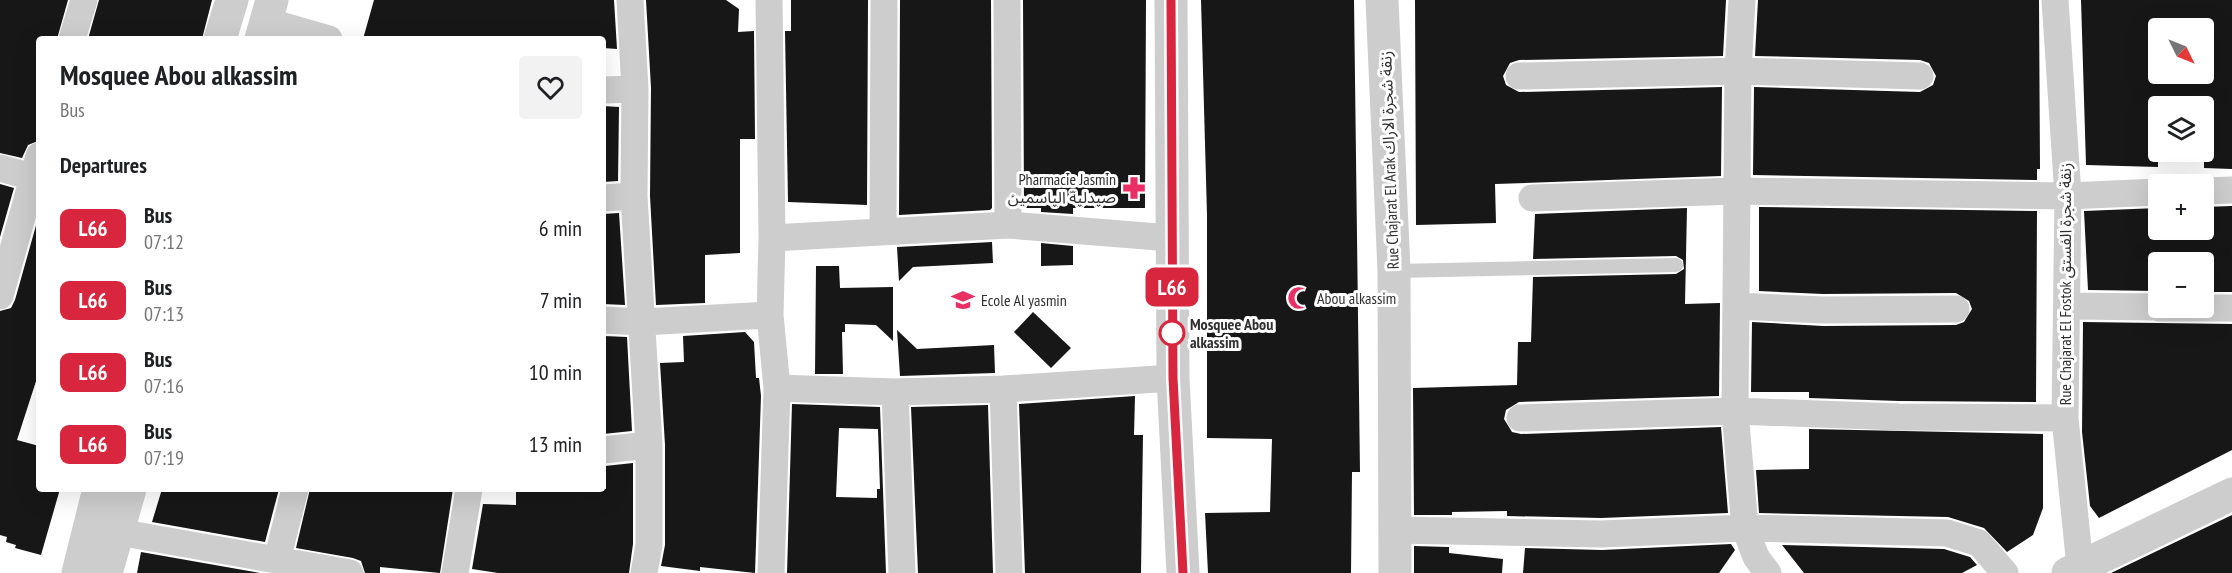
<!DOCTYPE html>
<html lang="en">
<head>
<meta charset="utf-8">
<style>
	:root { --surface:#fff; --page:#f2f2f2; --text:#202124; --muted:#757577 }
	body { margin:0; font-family:"PT Sans Narrow","Noto Sans Arabic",sans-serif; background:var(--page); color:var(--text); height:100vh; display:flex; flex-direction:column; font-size:22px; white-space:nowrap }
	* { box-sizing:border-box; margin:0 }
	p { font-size:20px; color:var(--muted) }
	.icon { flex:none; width:33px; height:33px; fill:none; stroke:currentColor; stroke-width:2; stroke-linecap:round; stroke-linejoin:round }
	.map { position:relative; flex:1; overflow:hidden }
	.details { position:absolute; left:36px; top:36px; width:570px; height:456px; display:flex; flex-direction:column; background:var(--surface); border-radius:6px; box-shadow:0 6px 24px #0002 }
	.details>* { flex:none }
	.badge { padding:0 12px; border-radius:9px; font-size:21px; line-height:39px }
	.needle { width:39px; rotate:133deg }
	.fabs { position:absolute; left:2148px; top:18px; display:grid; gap:12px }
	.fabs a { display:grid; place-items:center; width:66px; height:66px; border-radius:6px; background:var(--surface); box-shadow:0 6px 24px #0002; font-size:30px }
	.map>.badge { position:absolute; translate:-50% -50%; box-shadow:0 0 0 3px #fff }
	h2 { padding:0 24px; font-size:22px; line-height:54px }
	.round { display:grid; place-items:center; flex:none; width:63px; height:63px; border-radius:6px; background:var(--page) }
	.headline { display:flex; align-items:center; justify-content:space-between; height:102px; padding:0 24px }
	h1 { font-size:28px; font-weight:700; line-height:45px }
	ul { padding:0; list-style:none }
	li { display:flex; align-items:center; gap:18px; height:72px; padding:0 24px }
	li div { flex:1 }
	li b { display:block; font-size:22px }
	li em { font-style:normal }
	li .badge { min-width:66px; font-weight:700; text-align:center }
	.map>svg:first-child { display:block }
	.building { fill:#171717; fill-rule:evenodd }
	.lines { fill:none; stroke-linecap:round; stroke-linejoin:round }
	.service { stroke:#cdcdcd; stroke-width:14 }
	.minor { stroke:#cdcdcd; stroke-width:27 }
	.tertiary { stroke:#cdcdcd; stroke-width:33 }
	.line-casing { stroke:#fff; stroke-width:14 }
	.line { stroke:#d7263d; stroke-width:9 }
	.stop-dot { fill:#fff; stroke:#d7263d; stroke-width:3 }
	.labels { text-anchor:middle; stroke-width:6; stroke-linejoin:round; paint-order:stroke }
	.street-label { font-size:16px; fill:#303030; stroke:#fff }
	.poi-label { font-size:16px; fill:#303030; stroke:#fff; text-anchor:start }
	.stop-label { font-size:16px; font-weight:bold; fill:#303030; stroke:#fff; text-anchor:start }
</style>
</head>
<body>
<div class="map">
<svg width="2232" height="573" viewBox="0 0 2232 573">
	<rect width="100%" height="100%" fill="#fff"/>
	<path class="building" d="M 0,0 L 68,0 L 57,39 L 39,39 L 39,136 L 38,141 L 28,145 L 22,158 L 0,153 Z
		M 99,0 L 212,0 L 202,39 L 88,39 Z
		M 374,0 L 614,0 L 617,49 L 603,48 L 603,39 L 363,39 Z
		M 646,0 L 726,0 L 739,9 L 738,32 L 754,31 L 755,139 L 740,139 L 740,253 L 705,255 L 705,303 L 656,305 L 650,196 L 651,88 Z
		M 791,0 L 868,0 L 867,205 L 788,202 L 785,31 L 791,31 Z
		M 900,0 L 991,0 L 992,208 L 990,210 L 899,215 Z
		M 1023,0 L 1146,0 L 1145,208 L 1073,208 L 1073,214 L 1041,212 L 1041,208 L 1024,208 Z
		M 1201,0 L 1354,0 L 1360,472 L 1352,472 L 1351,573 L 1208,573 L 1205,513 L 1270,512 L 1272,439 L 1207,438 L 1207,215 Z
		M 1415,0 L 1726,0 L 1723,56 L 1519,60 L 1510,63 L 1503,76 L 1506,85 L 1519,92 L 1722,87 L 1721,176 L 1495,184 L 1496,223 L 1416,225 Z
		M 1758,0 L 2039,0 L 2040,169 L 2037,169 L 2037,180 L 1753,175 L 1754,87 L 1920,92 L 1933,85 L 1936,76 L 1929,63 L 1920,60 L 1755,56 Z
		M 2081,0 L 2232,0 L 2232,169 L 2204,168 L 2204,106 L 2158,106 L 2158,167 L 2086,165 ZM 2158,28 L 2204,28 L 2204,74 L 2158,75 Z
		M 603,106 L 619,107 L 618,181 L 603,182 Z
		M 0,184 L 14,188 L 0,237 Z
		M 2232,206 L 2232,292 L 2204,292 L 2204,262 L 2158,262 L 2158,291 L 2088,290 L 2084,211 L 2158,208 L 2158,230 L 2204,230 L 2204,207 Z
		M 1759,207 L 2037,211 L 2036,402 L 1899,401 L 1809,398 L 1809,392 L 1751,392 L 1752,322 L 1823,326 L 1956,325 L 1964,322 L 1972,309 L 1969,301 L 1956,293 L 1823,294 L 1759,291 Z
		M 1687,208 L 1685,304 L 1720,303 L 1719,396 L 1519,402 L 1506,410 L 1504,419 L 1512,432 L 1521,434 L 1721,427 L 1728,513 L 1601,518 L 1507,516 L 1507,511 L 1452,512 L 1452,515 L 1414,515 L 1413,388 L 1517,385 L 1518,342 L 1531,342 L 1533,277 L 1676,274 L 1684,269 L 1683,260 L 1676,256 L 1533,259 L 1535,214 Z
		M 619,213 L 625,305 L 603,304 L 603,214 Z
		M 37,222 L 39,223 L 39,372 L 17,440 L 39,446 L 39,489 L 60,489 L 41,555 L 15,548 L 16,545 L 6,542 L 7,537 L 0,535 L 0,311 L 11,308 L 15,300 Z
		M 992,242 L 993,263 L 913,267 L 899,281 L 897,247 Z
		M 1041,243 L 1073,246 L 1073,265 L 1041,266 Z
		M 816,266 L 839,266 L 840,288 L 893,287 L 893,341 L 876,325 L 845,324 L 845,332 L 842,332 L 843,374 L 815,374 Z
		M 1033,312 L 1071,348 L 1051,368 L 1014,332 Z
		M 2083,322 L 2232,324 L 2232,450 L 2099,518 L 2090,506 L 2082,432 Z
		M 897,330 L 917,349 L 994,345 L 995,373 L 900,376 Z
		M 745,332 L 754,342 L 756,378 L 759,378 L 761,396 L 755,573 L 700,567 L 700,571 L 661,566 L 665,545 L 665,445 L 660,363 L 684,362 L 683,336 Z
		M 604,336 L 627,337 L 632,431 L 603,434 Z
		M 1135,396 L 1134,435 L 1143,435 L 1141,573 L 1025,573 L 1019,404 Z
		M 792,404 L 880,407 L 886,573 L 787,573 ZM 839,428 L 878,429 L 880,489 L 877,489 L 877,498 L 836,497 Z
		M 988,405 L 993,573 L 918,573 L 911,407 Z
		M 1809,429 L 2043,434 L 2043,508 L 2033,535 L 2007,552 L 1984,528 L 1948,517 L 1759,513 L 1756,470 L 1809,469 Z
		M 633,463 L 633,544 L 629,573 L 498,573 L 472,569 L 483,504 L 516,505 L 516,489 L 606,489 L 605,466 Z
		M 162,489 L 279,489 L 265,542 L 152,522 Z
		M 310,489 L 453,489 L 440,573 L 380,567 L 380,573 L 365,573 L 361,561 L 353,558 L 296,548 Z
		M 2232,515 L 2232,573 L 2111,573 Z
		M 1731,544 L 1735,550 L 1719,573 L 1523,573 L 1525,548 L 1602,550 Z
		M 1782,545 L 1944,549 L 1970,557 L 1977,565 L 1962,573 L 1804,573 Z
		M 1414,546 L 1449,547 L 1449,553 L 1503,559 L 1502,573 L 1414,573 Z
		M 141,552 L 260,573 L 137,573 Z"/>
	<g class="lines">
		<path class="service" d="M 1394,271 L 1676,265"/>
		<path class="minor" d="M 630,0 L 635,89 L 634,196 L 649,445 L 649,545 L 644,573
			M 769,0 L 772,238 L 770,315 L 777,388 L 771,573
			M 1007,0 L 1008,225
			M 1742,0 L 1738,71 L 1735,411 L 1745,528 L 1756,557 L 1768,573
			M 2055,0 L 2068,196 L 2065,418 L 2080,567
			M 266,21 L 329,39
			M 72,39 L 84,0
			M 1519,76 L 1738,71 L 1920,76
			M 603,90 L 635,89
			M 0,168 L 39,179
			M 2204,191 L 2232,190
			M 603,198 L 634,196
			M 1532,198 L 1737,191 L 2068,196 L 2158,192
			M 883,230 L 884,0
			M 772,238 L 1008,225 L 1171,238
			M 0,296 L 39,156
			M 1737,306 L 1823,310 L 1956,309
			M 2068,306 L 2158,307
			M 2159,308 L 2232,308
			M 603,320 L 643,322 L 770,315
			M 777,388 L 895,392 L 1003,389 L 1173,378
			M 1003,389 L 1009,573
			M 895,392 L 902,573
			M 1520,418 L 1735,411 L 1899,417 L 2065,418
			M 603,450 L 649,445
			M 1394,530 L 1601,534 L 1745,528 L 1947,533 L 1979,543 L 2005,573
			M 118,532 L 350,573
			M 277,560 L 295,489
			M 455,573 L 469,489"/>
		<path class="tertiary" d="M 1171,0 L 1173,378 L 1183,573
			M 1382,0 L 1394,271 L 1395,573
			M 220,39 L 232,0
			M 261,39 L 272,0
			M 78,573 L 99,489
			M 106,573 L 130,489
			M 2068,573 L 2232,494"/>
	</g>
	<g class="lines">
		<g class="line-casing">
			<path id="line" d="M 1171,0 L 1173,378 L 1183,573"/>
		</g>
		<use href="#line" class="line"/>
	</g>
	<defs>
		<g id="pharmacy-bare" transform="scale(1.8)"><path d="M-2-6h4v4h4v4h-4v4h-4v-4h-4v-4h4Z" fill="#e92f63" stroke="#fff" stroke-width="2.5" paint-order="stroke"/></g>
		<g id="mosque-bare" transform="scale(1.8)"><path d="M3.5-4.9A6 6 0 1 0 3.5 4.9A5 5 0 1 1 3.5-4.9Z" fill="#e92f63" stroke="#fff" stroke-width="2.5" paint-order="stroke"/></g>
		<g id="school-bare" transform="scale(1.8)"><path d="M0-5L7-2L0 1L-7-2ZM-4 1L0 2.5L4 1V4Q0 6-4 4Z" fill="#e92f63" stroke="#fff" stroke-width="2.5" paint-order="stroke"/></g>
	</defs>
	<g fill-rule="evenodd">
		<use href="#pharmacy-bare" x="1134" y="188"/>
		<use href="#mosque-bare" x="1299" y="298"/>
		<use href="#school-bare" x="963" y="300"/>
	</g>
	<circle class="stop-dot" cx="1172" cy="333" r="12"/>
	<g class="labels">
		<g class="street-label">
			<text transform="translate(1389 160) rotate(-92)" y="6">Rue Chajarat El Arak زنقة شجرة الاراك</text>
			<text transform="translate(2065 284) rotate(-90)" y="6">Rue Chajarat El Fostok زنقة شجرة الفستق</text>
		</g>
		<g class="poi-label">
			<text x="1116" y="185" text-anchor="end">Pharmacie Jasmin<tspan x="1116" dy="18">صيدلية الياسمين</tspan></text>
			<text x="1317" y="304">Abou alkassim</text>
			<text x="981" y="306">Ecole Al yasmin</text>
		</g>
		<g class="stop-label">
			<text x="1190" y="330">Mosquee Abou<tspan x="1190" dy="18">alkassim</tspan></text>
		</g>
	</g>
</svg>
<div class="fabs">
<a><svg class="needle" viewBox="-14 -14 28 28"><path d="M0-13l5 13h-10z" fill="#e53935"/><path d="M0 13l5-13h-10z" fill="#757577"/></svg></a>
<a><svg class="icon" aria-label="layers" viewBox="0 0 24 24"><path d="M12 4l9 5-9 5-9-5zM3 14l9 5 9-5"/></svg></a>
<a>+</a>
<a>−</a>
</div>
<b class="badge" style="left:1172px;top:287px;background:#d7263d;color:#fff">L66</b>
<section class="details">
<div class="headline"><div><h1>Mosquee Abou alkassim</h1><p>Bus</p></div><a class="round"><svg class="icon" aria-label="heart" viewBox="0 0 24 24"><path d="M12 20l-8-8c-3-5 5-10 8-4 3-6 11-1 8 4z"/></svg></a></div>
<h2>Departures</h2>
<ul>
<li><span class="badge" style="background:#d7263d;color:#fff">L66</span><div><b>Bus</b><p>07:12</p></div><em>6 min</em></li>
<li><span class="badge" style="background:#d7263d;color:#fff">L66</span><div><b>Bus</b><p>07:13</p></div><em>7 min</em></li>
<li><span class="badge" style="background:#d7263d;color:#fff">L66</span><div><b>Bus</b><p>07:16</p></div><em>10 min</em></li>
<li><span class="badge" style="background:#d7263d;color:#fff">L66</span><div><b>Bus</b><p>07:19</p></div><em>13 min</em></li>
</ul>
</section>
</div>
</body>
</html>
